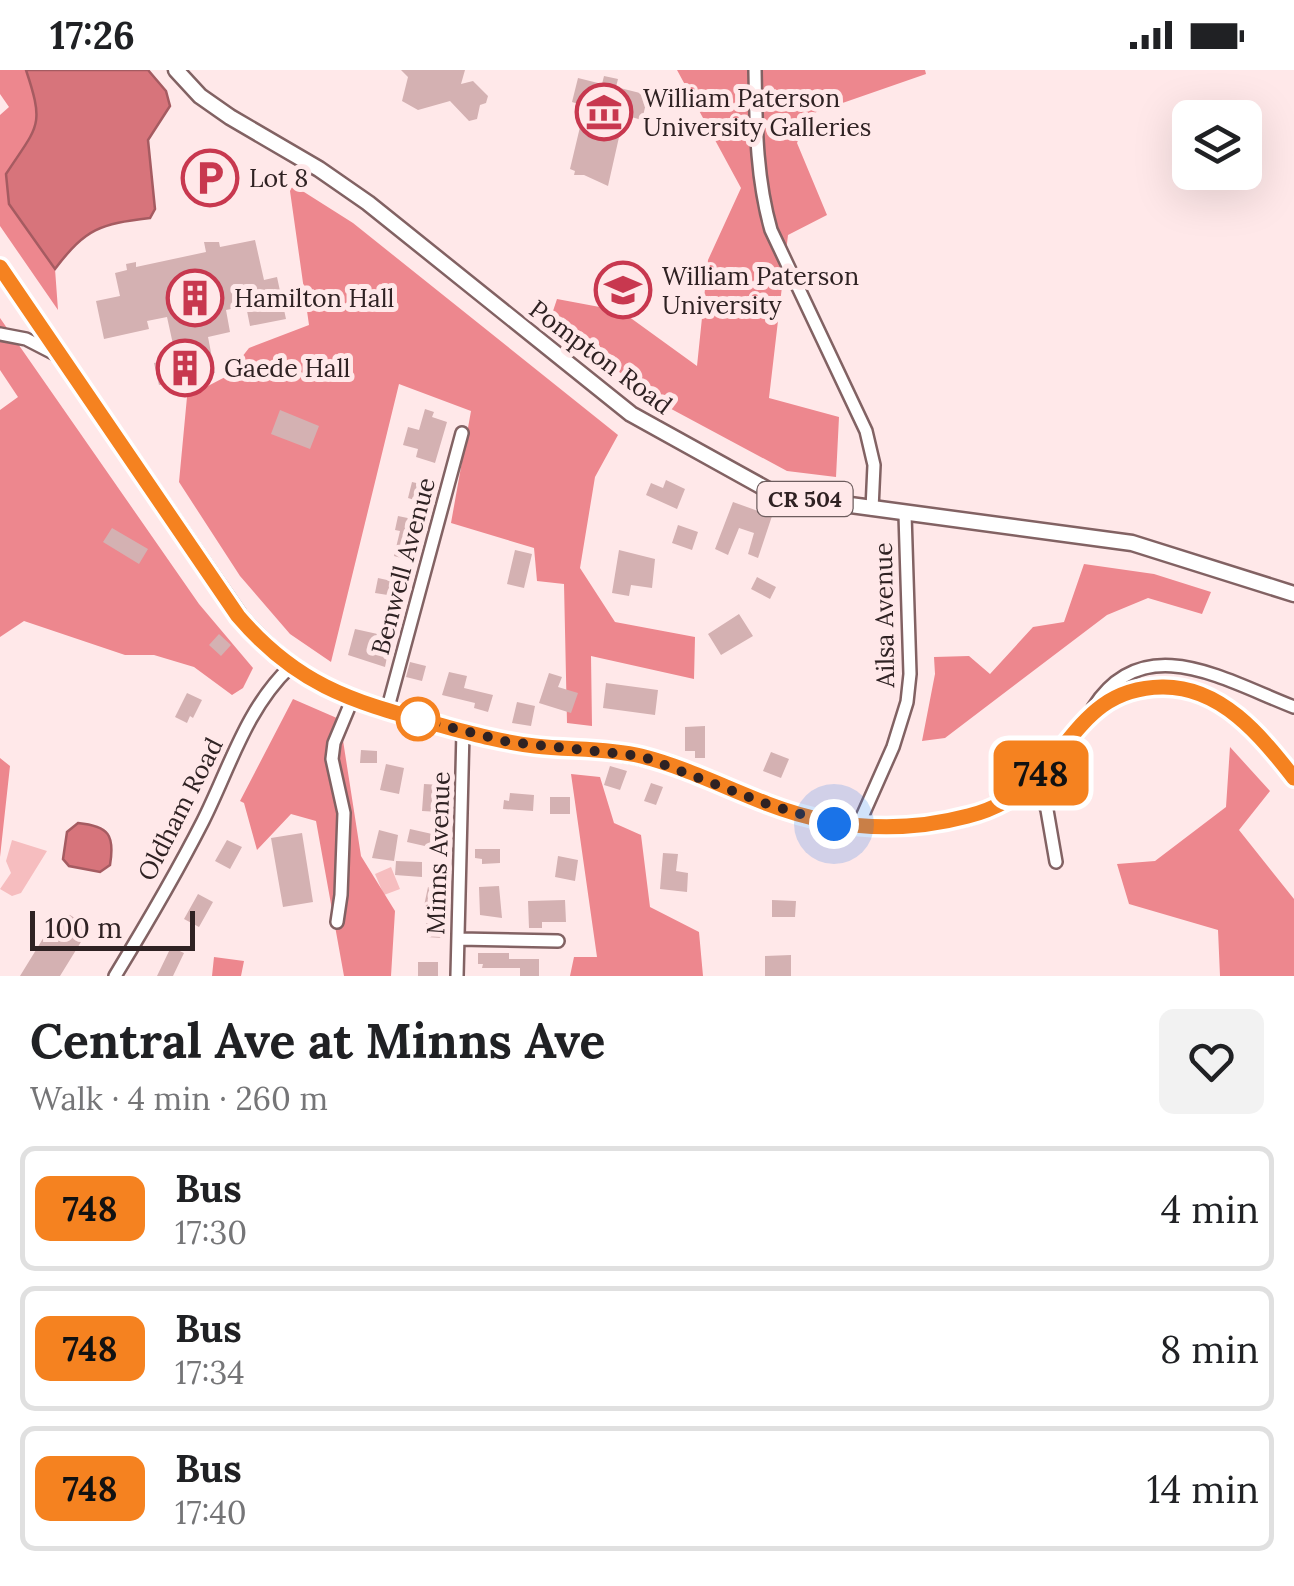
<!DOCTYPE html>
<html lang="en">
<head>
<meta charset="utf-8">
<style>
	:root { --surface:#fff; --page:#f2f2f2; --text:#202124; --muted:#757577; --line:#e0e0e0 }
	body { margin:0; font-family:Lora,serif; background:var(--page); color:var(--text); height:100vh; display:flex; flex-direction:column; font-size:38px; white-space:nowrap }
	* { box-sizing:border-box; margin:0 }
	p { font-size:32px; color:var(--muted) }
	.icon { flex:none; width:55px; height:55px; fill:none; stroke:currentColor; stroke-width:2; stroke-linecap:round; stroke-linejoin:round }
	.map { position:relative; height:906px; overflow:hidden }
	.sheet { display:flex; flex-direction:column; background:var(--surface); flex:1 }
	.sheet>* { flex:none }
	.badge { padding:0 20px; border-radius:15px; font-size:35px; line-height:65px }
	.tools { position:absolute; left:1172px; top:30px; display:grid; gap:20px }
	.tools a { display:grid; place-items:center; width:90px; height:90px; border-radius:15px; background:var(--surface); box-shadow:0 10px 40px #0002; font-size:50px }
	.scale { position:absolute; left:30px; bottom:25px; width:165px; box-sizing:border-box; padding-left:10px; border:5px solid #2f2223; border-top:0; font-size:28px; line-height:35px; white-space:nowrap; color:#2f2223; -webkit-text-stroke:8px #ffe8e9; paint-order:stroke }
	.you { position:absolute; width:50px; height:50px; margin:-25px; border:8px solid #fff; border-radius:50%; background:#1a73e8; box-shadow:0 0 0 15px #1a73e833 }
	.map>.badge { position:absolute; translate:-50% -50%; box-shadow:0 0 0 5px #fff }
	.round { display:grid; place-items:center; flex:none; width:105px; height:105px; border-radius:15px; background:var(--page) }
	.overview { display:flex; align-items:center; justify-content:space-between; height:170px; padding:0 30px }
	h1 { font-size:48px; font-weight:800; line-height:75px }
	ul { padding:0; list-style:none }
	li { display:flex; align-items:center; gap:30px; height:125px; margin:0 20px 15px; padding:0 10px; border:5px solid var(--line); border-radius:15px }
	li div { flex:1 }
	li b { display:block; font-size:38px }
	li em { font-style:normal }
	li .badge { min-width:110px; font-weight:700; text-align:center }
	.status { display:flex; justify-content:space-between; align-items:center; height:70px; padding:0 50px; background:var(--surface); direction:ltr }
	.status svg { height:28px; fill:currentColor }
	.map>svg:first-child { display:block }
	.green { fill:#f6bdbf }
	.forest { fill:#ed878e }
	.water { fill:#d7747b; stroke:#a55b61; stroke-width:2.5 }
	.building { fill:#d4b1b2 }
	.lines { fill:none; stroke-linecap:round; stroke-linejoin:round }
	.minor-casing { stroke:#826263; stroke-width:16 }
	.major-casing { stroke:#826263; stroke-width:19 }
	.minor { stroke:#fff; stroke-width:11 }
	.major { stroke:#fff; stroke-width:14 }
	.line-casing { stroke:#fff; stroke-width:22 }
	.line { stroke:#f58220; stroke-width:15 }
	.walk { stroke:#2f2223; stroke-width:10; stroke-dasharray:0 18 }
	.stop-dot { fill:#fff; stroke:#f58220; stroke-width:5 }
	.labels { text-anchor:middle; stroke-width:10; stroke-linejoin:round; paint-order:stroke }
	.shield { fill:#ffe8e9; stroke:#6d5d5e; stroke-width:2.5 }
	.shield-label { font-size:22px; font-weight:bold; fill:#2f2223 }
	.poi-label { font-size:25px; fill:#2f2223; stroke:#ffe8e9; text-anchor:start }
	.street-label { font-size:25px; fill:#2f2223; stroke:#ffe8e9 }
</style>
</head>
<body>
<div class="status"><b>17:26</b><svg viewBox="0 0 49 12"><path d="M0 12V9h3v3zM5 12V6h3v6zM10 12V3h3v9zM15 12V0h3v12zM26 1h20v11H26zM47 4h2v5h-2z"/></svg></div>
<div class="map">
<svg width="1294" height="906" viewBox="0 0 1294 906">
	<rect width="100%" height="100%" fill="#ffe8e9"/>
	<path class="green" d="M 12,770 L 47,781 L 21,823 L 12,826 L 0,819 L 11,803 L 6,791 Z
		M 391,797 L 400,819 L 384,825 L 375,804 Z"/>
	<path class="forest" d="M 0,0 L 26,0 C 46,57 38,55 6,104 L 9,134 L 55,199 L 58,240 L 0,156 L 0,45 L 9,37 L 0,24 Z
		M 677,0 L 925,0 L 926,4 L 808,45 L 797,73 L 827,145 L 788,165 L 769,328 L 839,347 L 836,407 L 787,401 L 662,334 L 550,250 L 557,229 L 621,241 L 697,296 L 708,190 L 741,118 Z
		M 293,115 L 353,153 L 618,365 L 595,407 L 580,498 L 615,552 L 695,567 L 694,609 L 591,586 L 592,656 L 567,653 L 564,514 L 537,511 L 534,478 L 451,453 L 471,341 L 399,314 L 331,592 L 290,564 L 240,506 L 179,412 L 187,327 L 227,306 L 249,278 L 309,255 L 290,121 Z
		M 0,248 L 199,534 L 253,598 L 243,618 L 232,625 L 194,597 L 154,585 L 125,585 L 24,551 L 0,567 L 0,340 L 18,327 L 0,300 Z
		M 1084,494 L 1154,504 L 1211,522 L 1202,544 L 1148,528 L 1107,545 L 945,668 L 922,671 L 935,604 L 934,587 L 969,586 L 990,604 L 1033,557 L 1064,552 Z
		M 293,629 L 346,652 L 342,664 L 361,786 L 395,841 L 391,906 L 344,906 L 316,751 L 291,744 L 257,780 L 244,733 L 240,731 Z
		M 1230,677 L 1270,721 L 1239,760 L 1294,829 L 1294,906 L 1220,906 L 1218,860 L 1129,834 L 1117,794 L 1155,791 L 1226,737 Z
		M 0,688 L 10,696 L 0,787 Z
		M 571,704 L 600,707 L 614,753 L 641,765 L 650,837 L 699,862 L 703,906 L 570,906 L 574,887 L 597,887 Z
		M 214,887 L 244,891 L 241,906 L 212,906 Z"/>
	<path class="water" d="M 26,0 L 148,0 L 166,21 L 170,36 L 148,70 L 155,139 L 150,148 C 100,154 86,158 55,199 L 9,134 L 6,104 C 38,55 45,57 26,0 Z
		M 78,753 C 109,756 115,765 110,795 L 100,802 L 69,796 L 63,789 L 67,762 Z"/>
	<path class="building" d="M 401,0 L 465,0 L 461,14 L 473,11 L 488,26 L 486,33 L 480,35 L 477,49 L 469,51 L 450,31 L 418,40 L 402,31 L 408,7 Z
		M 604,6 L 618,9 L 616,17 L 648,25 L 642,50 L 624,45 L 608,116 L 584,105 L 574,105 L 575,101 L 570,99 L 585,36 L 572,32 L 578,8 L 602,14 Z
		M 255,170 L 264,210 L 277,207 L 286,249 L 250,256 L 246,236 L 226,240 L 230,262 L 208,267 L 215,303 L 159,315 L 154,293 L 176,288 L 167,247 L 147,251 L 149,259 L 104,269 L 96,231 L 120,226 L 115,203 L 127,200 L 126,194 L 136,192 L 136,197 L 206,182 L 204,172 L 219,172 L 220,177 Z
		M 425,339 L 434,342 L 432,347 L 447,352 L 435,393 L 416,387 L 418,379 L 403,375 L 408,357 L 419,360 Z
		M 280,340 L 319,356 L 310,379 L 271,364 Z
		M 666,410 L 685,419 L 677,439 L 646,425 L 651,413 L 663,418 Z
		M 412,412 L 425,415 L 421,432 L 408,428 Z
		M 733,432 L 772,446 L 758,488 L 748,484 L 754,463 L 739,458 L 728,485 L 715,479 Z
		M 398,446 L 422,451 L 412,491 L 394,486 L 400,461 L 395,460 Z
		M 678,455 L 698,462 L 692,480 L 672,473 Z
		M 112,458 L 148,479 L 139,494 L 103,472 Z
		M 515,480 L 532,484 L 524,518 L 507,514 Z
		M 619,480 L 655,489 L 652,518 L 631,515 L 629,526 L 612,523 Z
		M 757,507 L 776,517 L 770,529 L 751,519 Z
		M 378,508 L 396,512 L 394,526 L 375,523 Z
		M 739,544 L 753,566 L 721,585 L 708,564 Z
		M 355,559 L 391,567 L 385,597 L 348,585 Z
		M 219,564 L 231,575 L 221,586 L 209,575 Z
		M 410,592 L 426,596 L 422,611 L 406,607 Z
		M 449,602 L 467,606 L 464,618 L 493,625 L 488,642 L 474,638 L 475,633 L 442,625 Z
		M 549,603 L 562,607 L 558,617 L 578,623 L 571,643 L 539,633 Z
		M 606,613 L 658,620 L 655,645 L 603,638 Z
		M 187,623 L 202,630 L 193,648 L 190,646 L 187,653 L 175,647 Z
		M 517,632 L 535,636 L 531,656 L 512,653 Z
		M 705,656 L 705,688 L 695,688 L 695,681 L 685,681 L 685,657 Z
		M 361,680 L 377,681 L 377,693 L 360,693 Z
		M 771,682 L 789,689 L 781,708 L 763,701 Z
		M 386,694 L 404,698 L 399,724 L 380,720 Z
		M 610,696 L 627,701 L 620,720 L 604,715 Z
		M 651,713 L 663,717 L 656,735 L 644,731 Z
		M 424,714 L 441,715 L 440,742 L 422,741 Z
		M 510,723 L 534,725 L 533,741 L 503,739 L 504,730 L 509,731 Z
		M 550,727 L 570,727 L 570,744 L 550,744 Z
		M 410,759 L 441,766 L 438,779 L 407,772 Z
		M 379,760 L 398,765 L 394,791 L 372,788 Z
		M 302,763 L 313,832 L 283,837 L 271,768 Z
		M 227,770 L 242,777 L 230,799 L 215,791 Z
		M 475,779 L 500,779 L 500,793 L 482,794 L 482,789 L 475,788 Z
		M 663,783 L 678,784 L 676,801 L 688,803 L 687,822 L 660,819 Z
		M 558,786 L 578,790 L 575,811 L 555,807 Z
		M 396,791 L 422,792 L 422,807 L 395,805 Z
		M 499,816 L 502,848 L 480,845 L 479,817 Z
		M 428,817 L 444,819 L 441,838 L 424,836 Z
		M 198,824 L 213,832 L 199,857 L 184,849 Z
		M 565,830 L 566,852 L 542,852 L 542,858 L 529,858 L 528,831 Z
		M 772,830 L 796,831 L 795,847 L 772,847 Z
		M 70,845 L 81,852 L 84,867 L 60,906 L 20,906 L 55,849 Z
		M 426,853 L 443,854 L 443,868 L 426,867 Z
		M 171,877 L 184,883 L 173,906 L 157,906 Z
		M 478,883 L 509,883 L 509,889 L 539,889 L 539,906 L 520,906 L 520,898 L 482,898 L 483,894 L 478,894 Z
		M 791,885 L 791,906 L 765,906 L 765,886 Z
		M 418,892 L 438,892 L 438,906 L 418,906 Z"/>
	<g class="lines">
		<g class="minor-casing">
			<path id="minor" d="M 755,0 C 756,55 756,107 771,160 L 866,361 L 874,395 L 872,439
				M 0,264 L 26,269 L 61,287
				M 1093,638 C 1144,558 1226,611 1294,637
				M 387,641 L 462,363
				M 1036,709 L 1047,740 L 1056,792
				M 858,756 L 893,677 L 907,632 L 910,604 L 905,444
				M 337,852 L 341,825 L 344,743 L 332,689 L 334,673 L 352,630
				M 459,869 L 558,871
				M 115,906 C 146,855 176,804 203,751 C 230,697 246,639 290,597
				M 457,906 L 463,661"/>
		</g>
		<g class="major-casing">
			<path id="major" d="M 176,0 L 200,26 L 230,47 L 319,99 L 368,133 L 631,344 L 770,421 L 791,427 L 1132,473 L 1294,524
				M 0,197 L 239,545 C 295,612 350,632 432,653 C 464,661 496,670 528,675 C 565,680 604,678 641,687 C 685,697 726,718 768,734 C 833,758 900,764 968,747 C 1005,737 1037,712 1059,683 C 1089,644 1108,617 1162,617 C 1221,616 1260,666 1294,707"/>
		</g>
		<use href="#minor" class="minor"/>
		<use href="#major" class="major"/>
	</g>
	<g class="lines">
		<g class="line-casing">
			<path id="line" d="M 0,197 L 238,546 C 295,613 349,631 432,653 C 466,662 500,672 535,676 C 570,680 607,678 641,686 C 685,697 726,718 768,734 C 833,759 900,764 968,746 C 993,740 1022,725 1039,705 C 1078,663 1096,618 1162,617 C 1221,616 1261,666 1294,708"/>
		</g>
		<use href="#line" class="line"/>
		<path class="walk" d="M 418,649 L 508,672 L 641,686 L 767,734 L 834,754"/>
	</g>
	<defs>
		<g id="museum-ring" transform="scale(2.875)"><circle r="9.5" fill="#ffe8e9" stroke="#c8384f" stroke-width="1.5"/><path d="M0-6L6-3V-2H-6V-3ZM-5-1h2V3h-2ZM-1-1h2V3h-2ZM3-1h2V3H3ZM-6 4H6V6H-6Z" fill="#c8384f"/></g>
		<g id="parking-ring" transform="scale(2.875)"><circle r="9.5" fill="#ffe8e9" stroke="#c8384f" stroke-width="1.5"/><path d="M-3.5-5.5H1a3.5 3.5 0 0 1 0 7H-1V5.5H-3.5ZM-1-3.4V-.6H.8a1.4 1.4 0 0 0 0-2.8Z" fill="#c8384f"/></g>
		<g id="university-ring" transform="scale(2.875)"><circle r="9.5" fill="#ffe8e9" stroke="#c8384f" stroke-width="1.5"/><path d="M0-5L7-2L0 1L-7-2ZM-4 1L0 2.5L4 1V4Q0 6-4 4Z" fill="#c8384f"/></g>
		<g id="building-ring" transform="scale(2.875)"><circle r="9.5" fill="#ffe8e9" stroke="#c8384f" stroke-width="1.5"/><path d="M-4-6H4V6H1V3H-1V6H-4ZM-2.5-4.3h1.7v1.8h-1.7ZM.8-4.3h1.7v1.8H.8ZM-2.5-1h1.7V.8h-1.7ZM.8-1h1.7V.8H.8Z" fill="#c8384f"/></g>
	</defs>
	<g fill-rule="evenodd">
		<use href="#museum-ring" x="604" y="42"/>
		<use href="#parking-ring" x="210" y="108"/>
		<use href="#university-ring" x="623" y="220"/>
		<use href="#building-ring" x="195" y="228"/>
		<use href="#building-ring" x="185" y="298"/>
	</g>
	<circle class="stop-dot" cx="418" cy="649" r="20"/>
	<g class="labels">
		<rect class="shield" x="757.5" y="412" width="95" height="34" rx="8"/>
		<g class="shield-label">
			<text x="805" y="437">CR 504</text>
		</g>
		<g class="poi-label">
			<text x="643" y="37">William Paterson<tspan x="643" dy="29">University Galleries</tspan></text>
			<text x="249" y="117">Lot 8</text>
			<text x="662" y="215">William Paterson<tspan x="662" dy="29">University</tspan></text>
			<text x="234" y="237">Hamilton Hall</text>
			<text x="224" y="307">Gaede Hall</text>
		</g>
		<g class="street-label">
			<text transform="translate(601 287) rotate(37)" y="9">Pompton Road</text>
			<text transform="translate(403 496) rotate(-75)" y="9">Benwell Avenue</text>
			<text transform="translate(884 545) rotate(-91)" y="9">Ailsa Avenue</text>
			<text transform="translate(180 739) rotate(-63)" y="9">Oldham Road</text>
			<text transform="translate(438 783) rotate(-88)" y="9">Minns Avenue</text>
		</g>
	</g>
</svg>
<div class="tools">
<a><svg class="icon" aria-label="layers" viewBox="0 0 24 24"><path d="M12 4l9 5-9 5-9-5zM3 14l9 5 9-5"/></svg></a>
</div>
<div class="scale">100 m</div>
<div class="you" style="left:834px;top:754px"></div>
<b class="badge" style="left:1041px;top:703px;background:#f58220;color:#111">748</b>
</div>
<section class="sheet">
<div class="overview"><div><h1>Central Ave at Minns Ave</h1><p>Walk · 4 min · 260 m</p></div><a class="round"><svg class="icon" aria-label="heart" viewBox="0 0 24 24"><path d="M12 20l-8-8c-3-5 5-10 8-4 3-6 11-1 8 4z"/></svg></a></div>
<ul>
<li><span class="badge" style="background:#f58220;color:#111">748</span><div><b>Bus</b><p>17:30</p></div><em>4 min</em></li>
<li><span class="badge" style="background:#f58220;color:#111">748</span><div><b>Bus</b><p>17:34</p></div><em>8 min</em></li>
<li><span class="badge" style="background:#f58220;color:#111">748</span><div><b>Bus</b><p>17:40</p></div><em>14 min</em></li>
</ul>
</section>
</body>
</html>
